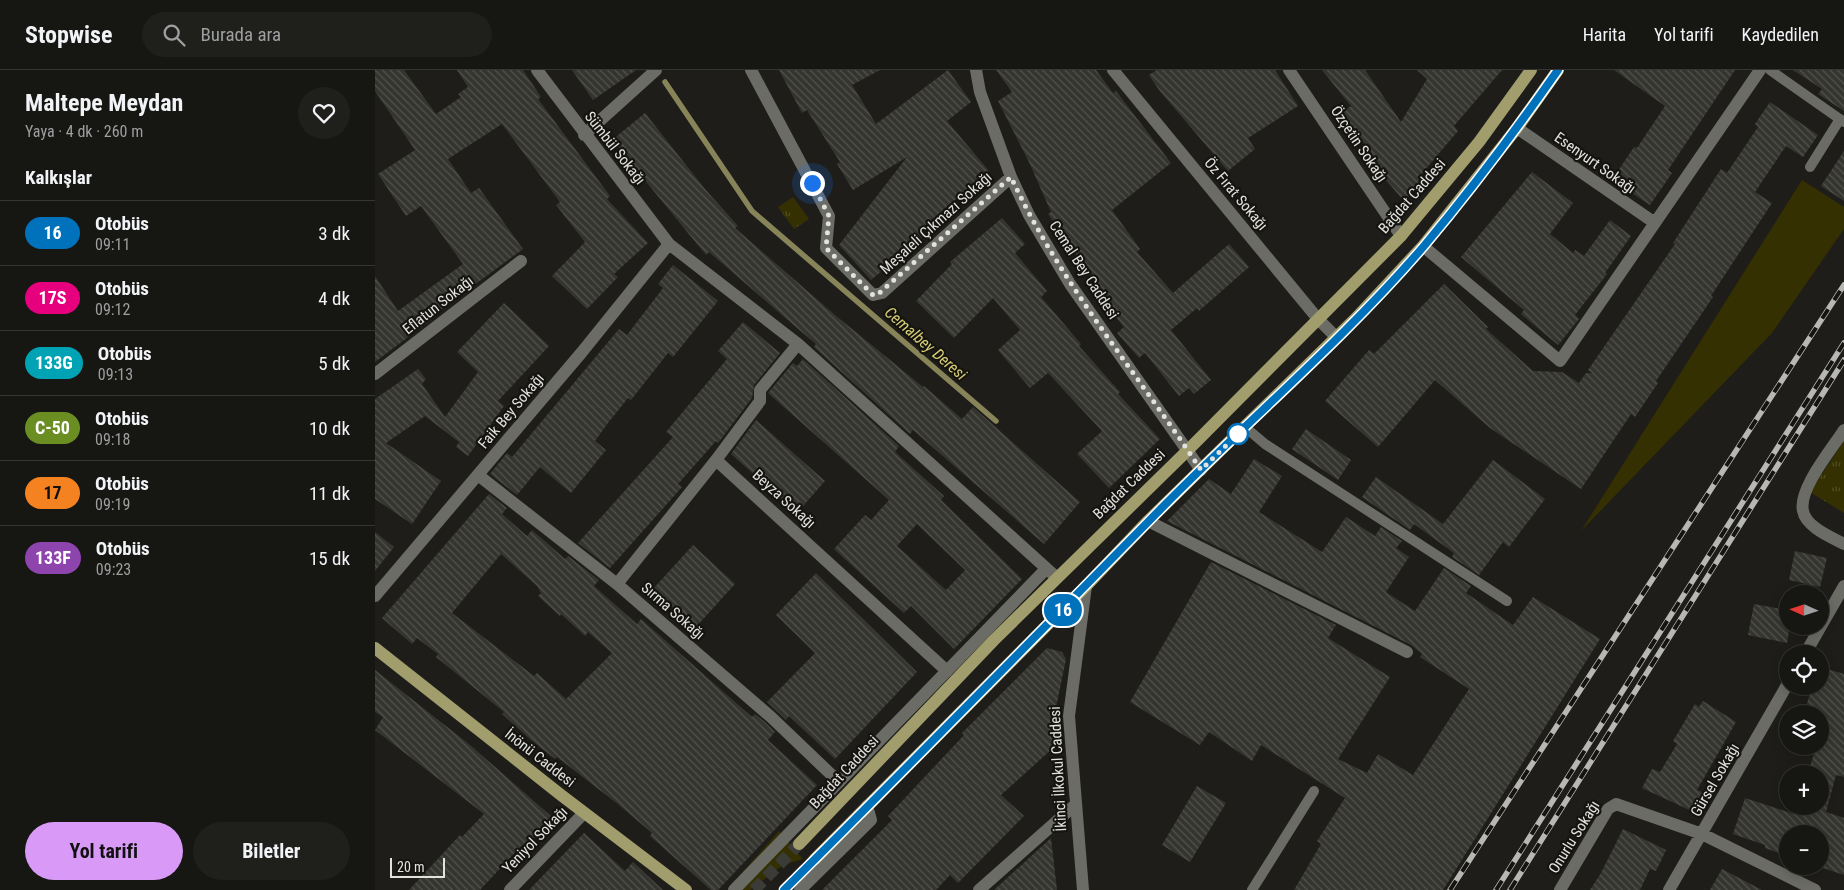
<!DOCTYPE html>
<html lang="tr">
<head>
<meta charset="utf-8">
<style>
	:root { --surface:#161613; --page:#1f1f1c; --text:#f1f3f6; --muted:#9e9fa0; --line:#353533; --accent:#d99af7 }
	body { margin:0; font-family:"Roboto Condensed",sans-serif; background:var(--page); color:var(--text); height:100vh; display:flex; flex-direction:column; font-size:19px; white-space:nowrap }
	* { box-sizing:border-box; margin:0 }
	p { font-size:16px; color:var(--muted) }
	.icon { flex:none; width:28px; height:28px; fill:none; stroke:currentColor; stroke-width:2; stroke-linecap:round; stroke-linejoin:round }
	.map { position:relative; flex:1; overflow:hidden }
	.sheet { display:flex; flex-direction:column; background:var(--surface); width:375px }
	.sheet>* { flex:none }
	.badge { padding:0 10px; border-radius:16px; font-size:18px; line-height:32px }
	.needle { width:32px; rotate:273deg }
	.tools { position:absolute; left:1404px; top:515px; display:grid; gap:10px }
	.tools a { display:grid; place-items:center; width:50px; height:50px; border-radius:50%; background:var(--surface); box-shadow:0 2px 12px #0003,0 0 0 1px var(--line); font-size:25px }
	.scale { position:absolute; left:15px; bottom:12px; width:55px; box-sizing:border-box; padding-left:5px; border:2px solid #e2e2df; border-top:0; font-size:14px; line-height:18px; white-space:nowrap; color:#e2e2df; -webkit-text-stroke:4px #151410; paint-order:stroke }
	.you { position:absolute; width:25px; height:25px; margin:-12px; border:4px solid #fff; border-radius:50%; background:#1a73e8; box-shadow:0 0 0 8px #1a73e833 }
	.map>.badge { position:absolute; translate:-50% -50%; box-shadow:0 0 0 2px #fff }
	h2 { padding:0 25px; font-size:19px; line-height:45px }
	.round { display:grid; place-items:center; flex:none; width:52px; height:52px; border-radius:26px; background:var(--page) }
	.headline { display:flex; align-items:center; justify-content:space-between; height:85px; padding:0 25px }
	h1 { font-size:24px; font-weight:700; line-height:38px }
	.action { display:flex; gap:10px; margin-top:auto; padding:10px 25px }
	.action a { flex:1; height:58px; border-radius:30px; background:var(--accent); color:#111; font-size:20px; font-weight:700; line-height:58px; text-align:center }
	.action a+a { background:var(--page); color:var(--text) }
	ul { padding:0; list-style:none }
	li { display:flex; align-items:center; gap:15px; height:65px; padding:0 25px; border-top:1px solid var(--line) }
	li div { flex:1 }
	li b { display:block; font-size:19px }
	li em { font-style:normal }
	li .badge { min-width:55px; font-weight:700; text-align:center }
	header { display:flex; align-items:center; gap:30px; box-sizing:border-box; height:70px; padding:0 25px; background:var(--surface); border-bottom:1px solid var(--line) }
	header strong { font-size:24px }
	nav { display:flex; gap:28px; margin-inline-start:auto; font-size:18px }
	.search { width:350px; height:45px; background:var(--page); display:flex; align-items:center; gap:12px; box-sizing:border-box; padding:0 18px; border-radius:28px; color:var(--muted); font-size:19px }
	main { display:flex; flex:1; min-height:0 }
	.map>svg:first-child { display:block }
	.green { fill:#343001 }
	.park { fill:url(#park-tufts) }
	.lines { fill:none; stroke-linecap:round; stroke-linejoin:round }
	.stream { stroke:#88845a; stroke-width:5.5 }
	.building { fill:url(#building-back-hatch); fill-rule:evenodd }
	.primary-tunnel { stroke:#3b3b37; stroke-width:12; stroke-dasharray:12 6; stroke-linecap:butt }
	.service { stroke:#6c6c66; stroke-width:10 }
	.pedestrian { stroke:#6c6c66; stroke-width:12 }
	.minor { stroke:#6c6c66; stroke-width:12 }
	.tertiary { stroke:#6c6c66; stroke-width:12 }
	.primary { stroke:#a19d6c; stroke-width:12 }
	.rail-casing { stroke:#b7b7b4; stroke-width:5.5 }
	.rail { stroke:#151410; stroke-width:4; stroke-dasharray:11; stroke-linecap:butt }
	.line-casing { stroke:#fff; stroke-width:11 }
	.line { stroke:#0072bc; stroke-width:8 }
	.walk { stroke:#e2e2df; stroke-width:5; stroke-dasharray:0 9 }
	.stop-dot { fill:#fff; stroke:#0072bc; stroke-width:2.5 }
	.labels { text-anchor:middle; stroke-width:4.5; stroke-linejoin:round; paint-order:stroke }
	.street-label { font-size:15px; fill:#e2e2df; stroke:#151410 }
	.water-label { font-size:16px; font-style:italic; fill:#d5cd76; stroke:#151410 }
</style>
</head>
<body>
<header>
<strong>Stopwise</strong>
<div class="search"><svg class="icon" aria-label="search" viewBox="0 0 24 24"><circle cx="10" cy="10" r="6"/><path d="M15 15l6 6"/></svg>Burada ara</div>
<nav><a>Harita</a><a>Yol tarifi</a><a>Kaydedilen</a></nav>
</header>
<main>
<section class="sheet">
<div class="headline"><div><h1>Maltepe Meydan</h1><p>Yaya · 4 dk · 260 m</p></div><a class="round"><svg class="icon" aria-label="heart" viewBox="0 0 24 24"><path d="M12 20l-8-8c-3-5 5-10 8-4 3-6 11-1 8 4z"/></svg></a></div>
<h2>Kalkışlar</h2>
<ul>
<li><span class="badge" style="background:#0072bc;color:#fff">16</span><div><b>Otobüs</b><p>09:11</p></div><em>3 dk</em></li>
<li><span class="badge" style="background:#e6007e;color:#fff">17S</span><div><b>Otobüs</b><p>09:12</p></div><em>4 dk</em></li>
<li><span class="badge" style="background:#00a3b4;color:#fff">133G</span><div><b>Otobüs</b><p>09:13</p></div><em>5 dk</em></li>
<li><span class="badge" style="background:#6b8e23;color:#fff">C-50</span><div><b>Otobüs</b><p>09:18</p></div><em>10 dk</em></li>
<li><span class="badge" style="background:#f58220;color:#111">17</span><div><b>Otobüs</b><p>09:19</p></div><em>11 dk</em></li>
<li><span class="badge" style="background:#8e44ad;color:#fff">133F</span><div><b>Otobüs</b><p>09:23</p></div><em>15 dk</em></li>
</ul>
<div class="action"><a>Yol tarifi</a><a>Biletler</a></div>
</section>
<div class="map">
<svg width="1469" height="820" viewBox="0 0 1469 820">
	<defs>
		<pattern id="park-tufts" width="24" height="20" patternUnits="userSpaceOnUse" patternTransform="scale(1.25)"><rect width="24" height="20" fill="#343001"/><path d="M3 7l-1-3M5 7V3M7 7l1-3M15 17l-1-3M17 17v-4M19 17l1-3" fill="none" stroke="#514e26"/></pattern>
		<pattern id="building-back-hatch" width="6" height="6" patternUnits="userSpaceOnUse" patternTransform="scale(1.25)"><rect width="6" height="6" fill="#353530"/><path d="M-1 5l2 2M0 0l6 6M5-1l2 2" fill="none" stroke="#52524e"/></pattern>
	</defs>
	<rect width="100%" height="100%" fill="#1e1d19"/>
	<path class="green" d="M 1427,110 L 1469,137 L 1469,159 L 1397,263 L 1206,461 Z
		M 404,761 L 428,789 L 408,795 L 375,820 L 365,820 L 360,812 L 364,806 Z"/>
	<path class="park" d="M 418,127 L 434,149 L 419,159 L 403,137 Z
		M 1469,371 L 1469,443 L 1435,422 Z"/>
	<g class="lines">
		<path class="stream" d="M 290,12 L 377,141 L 621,351"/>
	</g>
	<path class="building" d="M 0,0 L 29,0 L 61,44 L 86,27 L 83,24 L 93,17 L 82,0 L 148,0 L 166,27 L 163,29 L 235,126 L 232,129 L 273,173 L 239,204 L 243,207 L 212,239 L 177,206 L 210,172 L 181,135 L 185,132 L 127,54 L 73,89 L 96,123 L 104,118 L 148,179 L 60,244 L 61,246 L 0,292 L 0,206 L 23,241 L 88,194 L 46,136 L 31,146 L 3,104 L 40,80 L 0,21 Z
		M 197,0 L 261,0 L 218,30 Z
		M 404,0 L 505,0 L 477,15 L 501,54 L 573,0 L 596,32 L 572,51 L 614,101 L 546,159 L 552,164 L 496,210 L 464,175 L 532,87 L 478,120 L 462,94 L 465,92 L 432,40 L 427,43 Z
		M 621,0 L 721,0 L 738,23 L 741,21 L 796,93 L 737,140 L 765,179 L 762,182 L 798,223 L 854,174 L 874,197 L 824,241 L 822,238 L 796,260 L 836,310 L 819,324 L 814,318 L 804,326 L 770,283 L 764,288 L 742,263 L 749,257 L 724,227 L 728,223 L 673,144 L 676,142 L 654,92 L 623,31 L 637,22 Z
		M 782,0 L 900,0 L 923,36 L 873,68 L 880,79 L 853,101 L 784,20 L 774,5 Z
		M 947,0 L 990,0 L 1026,52 L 1052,9 L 1042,0 L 1127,0 L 1079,56 L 1083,61 L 1043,108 L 1048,114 L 1029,131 L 992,88 L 997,84 L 967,42 L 976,36 Z
		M 1239,0 L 1360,0 L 1293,100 L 1297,103 L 1275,135 L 1237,110 L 1259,77 L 1262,78 L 1290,36 Z
		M 1418,0 L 1469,0 L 1469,41 L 1443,24 L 1447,19 Z
		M 1395,32 L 1443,65 L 1428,87 L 1411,76 L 1380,122 L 1397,133 L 1336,226 L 1338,227 L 1281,311 L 1283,313 L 1260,347 L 1256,344 L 1206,419 L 1115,358 L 1060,310 L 1003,377 L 950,331 L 994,280 L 999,284 L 1069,214 L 1113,257 L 1111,259 L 1158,301 L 1187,302 L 1204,313 L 1211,303 L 1217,303 L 1213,300 L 1300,174 L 1298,173 L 1346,99 L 1352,103 L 1383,57 L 1380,54 Z
		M 270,43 L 330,119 L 363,156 L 360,158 L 460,245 L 548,317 L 549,316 L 587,349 L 598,337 L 705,432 L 669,474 L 538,360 L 535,364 L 439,277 L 441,274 L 429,264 L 334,182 L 331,185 L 237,70 Z
		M 1469,81 L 1469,131 L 1446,116 Z
		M 1157,102 L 1198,133 L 1175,164 L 1198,183 L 1200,180 L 1209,186 L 1235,150 L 1256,166 L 1230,203 L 1232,204 L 1200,245 L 1204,249 L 1183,275 L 1146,244 L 1149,240 L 1086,187 Z
		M 627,148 L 650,174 L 640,183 L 672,221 L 666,227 L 706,274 L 704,276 L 745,322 L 743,324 L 785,369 L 734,418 L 702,384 L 727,361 L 673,303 L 655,318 L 623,280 L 645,260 L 618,228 L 579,268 L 541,231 L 577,194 L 575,192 Z
		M 298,195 L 343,231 L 298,287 L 293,283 L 256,330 L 253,328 L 233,353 L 220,371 L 231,380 L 196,423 L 165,397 L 142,425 L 115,404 L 132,383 L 137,387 L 244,259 L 252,265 L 288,218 L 283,214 Z
		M 129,233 L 174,276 L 123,331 L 129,336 L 93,386 L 81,377 L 84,372 L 50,346 L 11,373 L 66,411 L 37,454 L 0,429 L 0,329 L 43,299 L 51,309 L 47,314 L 70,347 L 103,302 L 82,282 Z
		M 368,252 L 405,283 L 379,315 L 377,328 L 343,373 L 341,371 L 303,414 L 307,417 L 235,498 L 203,473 L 298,367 L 291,362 L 352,289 L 343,281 Z
		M 428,289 L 524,376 L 520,382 L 569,426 L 566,430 L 647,509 L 579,579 L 536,536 L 529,543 L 459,479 L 490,445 L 496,450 L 514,430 L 393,323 L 418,293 L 422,296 ZM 542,454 L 590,500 L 571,520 L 522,476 Z
		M 381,350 L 450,411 L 422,443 L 356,384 Z
		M 931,359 L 976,390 L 963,410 L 917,379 Z
		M 879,389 L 907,406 L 884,442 L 947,482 L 971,447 L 1000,466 L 1006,457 L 1027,471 L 1021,478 L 1034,487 L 1011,522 L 1040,541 L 1069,498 L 1096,516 L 1091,523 L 1138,555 L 1158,527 L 1225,569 L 1068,820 L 919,820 L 946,774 L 942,771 L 970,728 L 886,675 L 877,691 L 834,662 L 825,675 L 755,632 L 836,492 L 961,555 L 953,568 L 1015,607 L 963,689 L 992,703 L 1003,684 L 1038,705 L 1094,619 L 1045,587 L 1047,584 L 1036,575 L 792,451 L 834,409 L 856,424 Z
		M 1118,390 L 1170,429 L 1134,477 L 1128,472 L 1104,505 L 1077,487 L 1079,483 L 1039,454 L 1035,460 L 987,427 L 1001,407 L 1068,454 Z
		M 114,424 L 132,438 L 127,444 L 152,466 L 157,460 L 190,489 L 193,486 L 224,510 L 219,516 L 262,554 L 266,549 L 377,647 L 380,644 L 391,653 L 400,662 L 393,670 L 442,715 L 343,820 L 336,820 L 275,766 L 277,763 L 244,735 L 182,687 L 180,689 L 156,670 L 127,644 L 129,642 L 61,587 L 63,584 L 42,568 L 37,574 L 7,548 ZM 126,484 L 162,516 L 166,523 L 163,526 L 185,546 L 186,544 L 210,566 L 213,562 L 237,583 L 191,629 L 162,603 L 159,606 L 77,543 Z
		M 0,462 L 19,477 L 0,501 Z
		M 318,475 L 360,514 L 320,558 L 278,519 Z
		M 1420,481 L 1452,488 L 1445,517 L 1414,510 Z
		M 441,503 L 542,602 L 460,689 L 414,646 L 411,650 L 392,632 L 440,583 L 401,545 Z
		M 1379,534 L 1412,540 L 1412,556 L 1415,556 L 1412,573 L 1373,565 Z
		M 672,578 L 687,582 L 691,589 L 679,647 L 678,678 L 626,725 L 649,746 L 583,813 L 575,805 L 561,820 L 447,820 L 517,750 L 513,746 L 589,665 L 587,663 Z
		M 1445,597 L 1469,604 L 1469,707 L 1461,705 L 1451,742 L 1469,748 L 1469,805 L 1445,797 L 1445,764 L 1412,764 L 1412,786 L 1390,778 L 1390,775 L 1358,764 L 1370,728 L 1425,746 L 1429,736 L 1445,736 L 1445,704 L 1433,704 L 1441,676 L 1445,676 L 1445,644 L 1429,644 L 1437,616 L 1445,616 Z
		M 0,600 L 95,675 L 177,747 L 151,778 L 147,775 L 105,820 L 34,820 L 85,765 L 87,767 L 109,744 L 0,660 L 8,647 L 0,642 Z
		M 1328,631 L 1361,652 L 1322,720 L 1332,724 L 1323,744 L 1267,718 L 1277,699 L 1285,702 L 1302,674 L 1298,671 L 1320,634 L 1324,637 Z
		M 822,716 L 851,733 L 815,792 L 787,775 Z
		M 1248,759 L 1291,780 L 1281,801 L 1275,799 L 1265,820 L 1215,820 L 1226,803 Z
		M 209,763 L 250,801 L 258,792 L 288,820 L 154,820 Z
		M 676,768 L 682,820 L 619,820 Z
		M 1347,799 L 1387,820 L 1335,820 Z"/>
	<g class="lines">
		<path class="primary-tunnel" d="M 379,820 L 424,774
			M 409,820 L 440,789"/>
		<path class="service" d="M 1395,0 L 1469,52
			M 1435,97 L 1465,49
			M 870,357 L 890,374 L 1132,531
			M 877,820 L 939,721"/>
		<path class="pedestrian" d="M 359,820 L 671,499
			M 425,820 L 496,750 L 492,736"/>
		<path class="minor" d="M 162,0 L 294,174 L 423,274 L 681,507
			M 376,0 L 454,146 L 451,178 L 498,225 L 507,223 L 636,107
			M 601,0 L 605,22 L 636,107 L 654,145 L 695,214 L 826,400
			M 738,0 L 943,249 L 961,267
			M 914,0 L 1026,166
			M 1142,58 L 1280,153
			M 209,65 L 281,0
			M 1048,176 L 1185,291 L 1385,0
			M 0,304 L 146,191
			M 1469,360 C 1457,379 1423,419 1428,441 C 1431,457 1456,467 1469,474
			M 341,390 L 385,331 L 385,320 L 423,274
			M 103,405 L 242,514 L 396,647 L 464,712
			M 773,451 L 1032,582
			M 242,514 L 341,390 L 572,601
			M 0,526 L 207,282 L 294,174
			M 1430,584 L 1469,516
			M 135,820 L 209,743
			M 604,820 L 700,735
			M 1185,820 L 1233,739 L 1241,734 L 1327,764 L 1440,820
			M 1294,820 L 1412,615"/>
		<path class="tertiary" d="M 708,820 L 694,646 L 711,516"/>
		<path class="primary" d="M 0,578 L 186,725 L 311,820
			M 424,774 L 619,570 L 813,380 L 1026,166 L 1104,72 L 1156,0
			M 440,789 L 711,516 L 773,451 L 981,248 L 1048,176 L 1142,58 L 1183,0"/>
		<g class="rail-casing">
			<path id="rail" d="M 1075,820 L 1469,215
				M 1121,820 L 1469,273
				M 1135,820 L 1469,290"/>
		</g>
		<use href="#rail" class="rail"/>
	</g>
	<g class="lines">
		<g class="line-casing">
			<path id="line" d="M 409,820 C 531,699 651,576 772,453 C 863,359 964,275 1049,176 C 1096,120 1141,60 1183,0"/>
		</g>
		<use href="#line" class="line"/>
		<path class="walk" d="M 437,113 L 454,146 L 451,178 L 498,225 L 502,225 L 636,107 C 685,213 762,303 826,400 L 863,364"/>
	</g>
	<circle class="stop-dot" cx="863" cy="364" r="10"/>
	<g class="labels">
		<g class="street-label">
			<text transform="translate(984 74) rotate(56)" y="5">Özçetin Sokağı</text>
			<text transform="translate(240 78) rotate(52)" y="5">Sümbül Sokağı</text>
			<text transform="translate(1220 93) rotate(35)" y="5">Esenyurt Sokağı</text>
			<text transform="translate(861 124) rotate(50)" y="5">Öz Fırat Sokağı</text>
			<text transform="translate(1037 126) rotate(-49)" y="5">Bağdat Caddesi</text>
			<text transform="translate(561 153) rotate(-42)" y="5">Meşaleli Çıkmazı Sokağı</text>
			<text transform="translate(709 200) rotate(57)" y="5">Cemal Bey Caddesi</text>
			<text transform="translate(63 235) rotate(-38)" y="5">Eflatun Sokağı</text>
			<text transform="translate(136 341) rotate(-50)" y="5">Faik Bey Sokağı</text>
			<text transform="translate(754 414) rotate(-44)" y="5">Bağdat Caddesi</text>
			<text transform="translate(409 429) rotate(42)" y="5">Beyza Sokağı</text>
			<text transform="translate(298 541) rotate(41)" y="5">Sırma Sokağı</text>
			<text transform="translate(165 688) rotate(38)" y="5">İnönü Caddesi</text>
			<text transform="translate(683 699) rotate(-93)" y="5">İkinci İlkokul Caddesi</text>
			<text transform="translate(469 702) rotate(-47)" y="5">Bağdat Caddesi</text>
			<text transform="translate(1340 710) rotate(-60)" y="5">Gürsel Sokağı</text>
			<text transform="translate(1199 767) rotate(-58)" y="5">Onurlu Sokağı</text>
			<text transform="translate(160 770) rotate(-46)" y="5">Yeniyol Sokağı</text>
		</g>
		<g class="water-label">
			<text transform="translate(551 273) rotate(41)" y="6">Cemalbey Deresi</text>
		</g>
	</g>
</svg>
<div class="tools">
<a><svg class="needle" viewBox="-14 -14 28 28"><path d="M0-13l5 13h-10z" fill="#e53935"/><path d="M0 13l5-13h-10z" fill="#9e9fa0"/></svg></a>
<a><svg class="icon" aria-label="locate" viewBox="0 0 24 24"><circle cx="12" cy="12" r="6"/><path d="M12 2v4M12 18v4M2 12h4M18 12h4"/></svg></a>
<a><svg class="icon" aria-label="layers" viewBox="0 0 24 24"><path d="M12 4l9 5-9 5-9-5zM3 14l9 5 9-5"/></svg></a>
<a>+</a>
<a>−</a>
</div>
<div class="scale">20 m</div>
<div class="you" style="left:437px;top:113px"></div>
<b class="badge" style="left:688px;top:540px;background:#0072bc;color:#fff">16</b>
</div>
</main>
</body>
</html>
